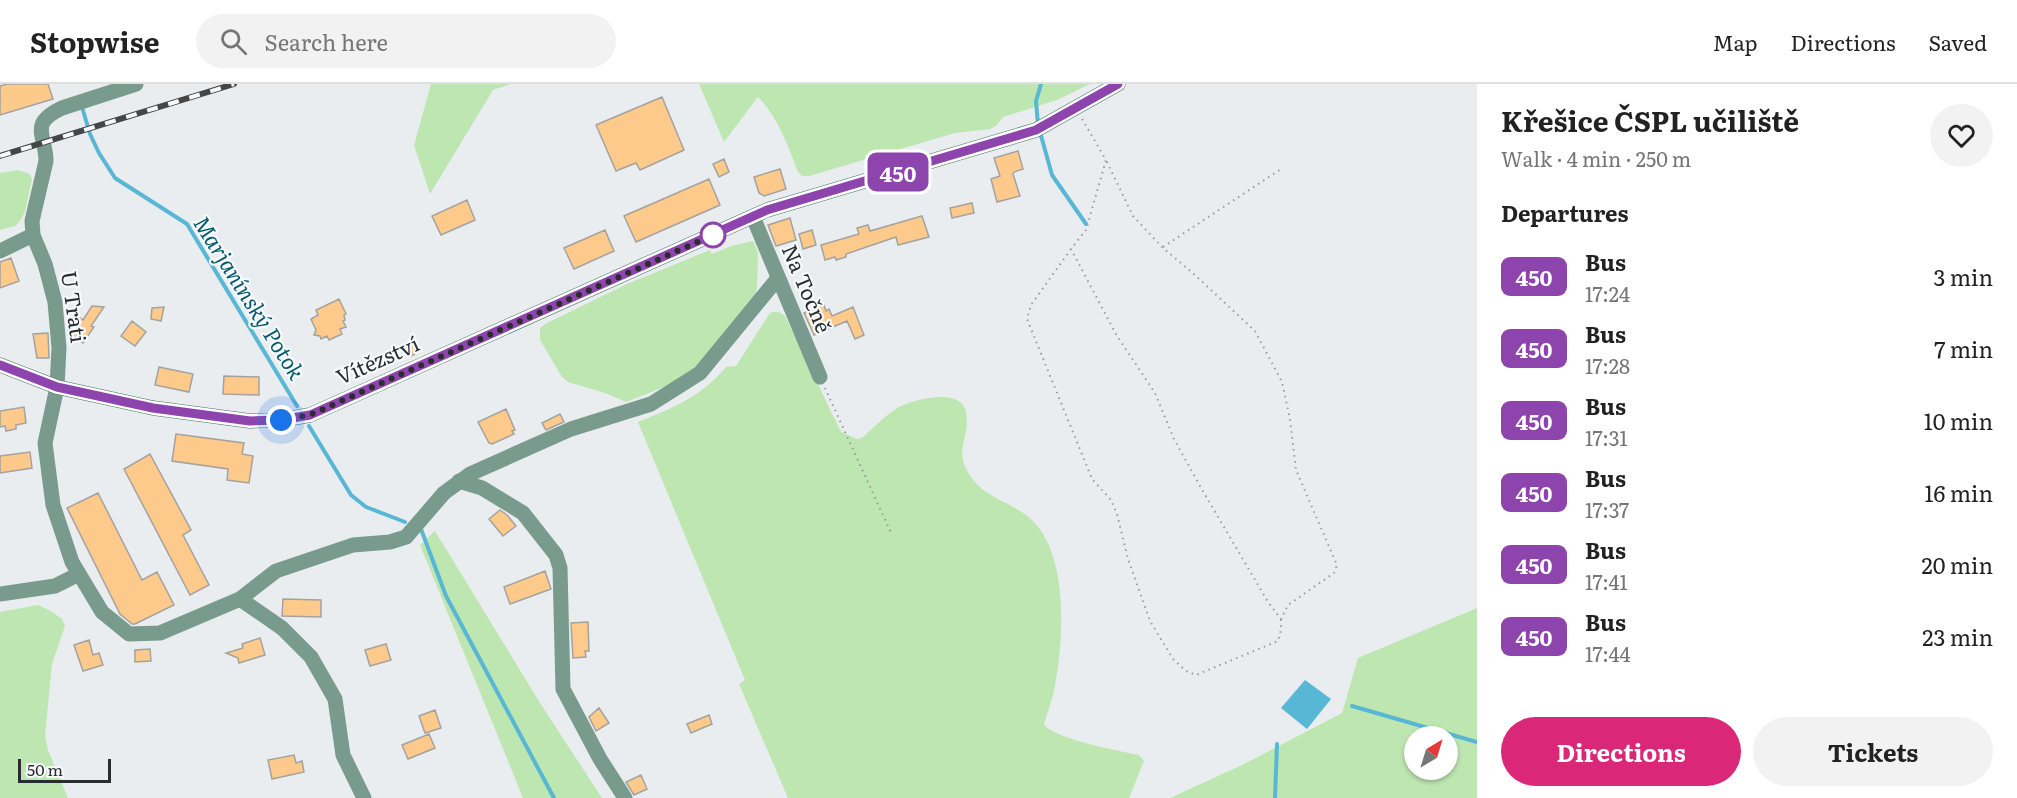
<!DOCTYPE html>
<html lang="en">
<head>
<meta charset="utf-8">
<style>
	:root { --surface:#fff; --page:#f2f2f2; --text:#222; --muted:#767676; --line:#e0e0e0; --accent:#db2777 }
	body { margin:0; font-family:Literata,serif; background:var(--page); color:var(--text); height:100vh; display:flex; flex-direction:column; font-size:22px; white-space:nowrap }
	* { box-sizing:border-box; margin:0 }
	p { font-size:20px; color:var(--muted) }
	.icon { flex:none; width:33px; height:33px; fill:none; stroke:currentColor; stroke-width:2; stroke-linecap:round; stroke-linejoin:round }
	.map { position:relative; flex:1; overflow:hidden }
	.sheet { display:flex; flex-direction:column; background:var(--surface); width:540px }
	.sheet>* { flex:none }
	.badge { padding:0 12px; border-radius:9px; font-size:21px; line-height:39px }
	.needle { width:39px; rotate:38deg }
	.fabs { position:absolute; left:1404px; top:642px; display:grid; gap:12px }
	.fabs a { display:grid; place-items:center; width:54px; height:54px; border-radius:50%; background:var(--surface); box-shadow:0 2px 4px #0004; font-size:30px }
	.scale { position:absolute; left:18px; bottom:15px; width:93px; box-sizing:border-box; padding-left:6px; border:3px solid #2b2c2d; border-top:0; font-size:16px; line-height:21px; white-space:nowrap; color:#2b2c2d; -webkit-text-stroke:4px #f7fafd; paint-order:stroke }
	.you { position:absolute; width:30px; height:30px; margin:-15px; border:4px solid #fff; border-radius:50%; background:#1a73e8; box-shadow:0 0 0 9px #1a73e833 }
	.map>.badge { position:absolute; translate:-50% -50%; box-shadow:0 0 0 3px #fff }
	h2 { padding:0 24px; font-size:22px; line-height:54px }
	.round { display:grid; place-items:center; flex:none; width:63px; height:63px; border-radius:32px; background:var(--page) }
	.headline { display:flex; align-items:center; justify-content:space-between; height:102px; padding:0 24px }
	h1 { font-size:28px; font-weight:700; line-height:45px }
	.action { display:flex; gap:12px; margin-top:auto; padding:12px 24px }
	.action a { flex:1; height:69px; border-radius:36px; background:var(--accent); color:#fff; font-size:24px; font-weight:700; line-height:69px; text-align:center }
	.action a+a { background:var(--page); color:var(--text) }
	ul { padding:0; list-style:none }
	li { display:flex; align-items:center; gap:18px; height:72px; padding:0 24px }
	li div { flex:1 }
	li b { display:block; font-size:22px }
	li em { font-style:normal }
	li .badge { min-width:66px; font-weight:700; text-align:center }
	header { display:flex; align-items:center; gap:36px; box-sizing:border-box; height:84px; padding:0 30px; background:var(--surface); border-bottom:2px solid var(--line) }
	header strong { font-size:28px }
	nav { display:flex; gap:33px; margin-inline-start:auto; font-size:21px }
	.search { width:420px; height:54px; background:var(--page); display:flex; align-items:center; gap:15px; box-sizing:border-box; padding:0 21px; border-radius:33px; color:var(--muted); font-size:22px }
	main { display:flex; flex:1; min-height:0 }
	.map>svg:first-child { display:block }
	.green { fill:#bde6b1; fill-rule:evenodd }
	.water { fill:#58b7d5 }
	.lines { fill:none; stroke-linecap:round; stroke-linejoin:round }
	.stream { stroke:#58b7d5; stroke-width:4 }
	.building { fill:#fdca8b; stroke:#a4a29f; stroke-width:1.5 }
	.path { stroke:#989a9d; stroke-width:2; stroke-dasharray:1.5 4.5; stroke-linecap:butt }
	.minor { stroke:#789b8d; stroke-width:15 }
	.secondary { stroke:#3d7460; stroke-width:15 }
	.rail-casing { stroke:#444647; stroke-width:6 }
	.rail { stroke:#f7fafd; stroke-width:4; stroke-dasharray:11; stroke-linecap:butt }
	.line-casing { stroke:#fff; stroke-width:14 }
	.line { stroke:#8e44ad; stroke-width:9 }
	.walk { stroke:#2b2c2d; stroke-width:6; stroke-dasharray:0 10.8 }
	.stop-dot { fill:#fff; stroke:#8e44ad; stroke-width:3 }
	.labels { text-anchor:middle; stroke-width:4.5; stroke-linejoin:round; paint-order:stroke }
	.street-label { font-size:21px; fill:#2b2c2d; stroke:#f7fafd }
	.water-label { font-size:22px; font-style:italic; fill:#065a6e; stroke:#f7fafd }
</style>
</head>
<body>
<header>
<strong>Stopwise</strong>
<div class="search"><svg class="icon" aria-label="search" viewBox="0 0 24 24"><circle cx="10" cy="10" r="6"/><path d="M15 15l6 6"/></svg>Search here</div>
<nav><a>Map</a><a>Directions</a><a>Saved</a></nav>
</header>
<main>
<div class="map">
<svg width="1477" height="714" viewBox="0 0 1477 714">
	<rect width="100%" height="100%" fill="#eaedf0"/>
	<path class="green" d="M 431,0 L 511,0 L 493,6 L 430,110 L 414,61 Z
		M 699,0 L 1090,0 L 1057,16 L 1003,33 L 996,42 L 990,45 L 955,49 L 809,92 L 802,92 L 798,88 C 788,62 778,33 758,13 L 724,58 Z
		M 18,86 L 30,90 L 32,95 L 25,128 L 20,137 L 15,142 L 0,146 L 0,89 Z
		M 752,157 L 754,158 L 758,169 L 757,204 L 754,218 L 705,279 L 674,299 L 626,318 L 605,309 L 568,298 L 562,293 L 540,256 L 540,244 L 545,240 L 627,200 L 710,166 L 712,170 L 731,162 Z
		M 773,228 L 779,228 L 785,232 L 841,348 L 857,355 L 862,354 C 873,344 885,332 897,324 C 912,316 961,302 966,328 C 971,358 950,367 974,397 C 988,415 1017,420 1034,438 C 1068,474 1064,555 1055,601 C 1053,614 1048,627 1044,640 C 1053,655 1120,667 1139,671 L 1144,677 L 1129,714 L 788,714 L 739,600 L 745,596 L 638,338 C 673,324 701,313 726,283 L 736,282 L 770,229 Z
		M 435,447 L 540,619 L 602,714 L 523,714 L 420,461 Z
		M 38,521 L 51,527 L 62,535 L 65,542 L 52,580 L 45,652 L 48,666 L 68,714 L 0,714 L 0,528 Z
		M 1477,524 L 1477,714 L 1170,714 L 1242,681 L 1342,629 L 1358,574 ZM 1414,652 L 1448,652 L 1448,686 L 1414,686 Z"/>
	<path class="water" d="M 1305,596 L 1331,615 L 1307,645 L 1281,624 Z"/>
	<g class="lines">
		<path class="stream" d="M 82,23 L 90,50 L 99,69 L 115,94 L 187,140 L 297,322
			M 1038,41 L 1036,17 L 1041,0
			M 1040,48 L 1052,91 L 1086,140
			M 309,342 L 351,411 L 366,423 L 405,438
			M 421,445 L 446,512 L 554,714
			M 1352,622 L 1477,658
			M 1275,714 L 1277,660"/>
	</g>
	<path class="building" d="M 7,0 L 48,0 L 53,15 L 0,31 L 0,2 Z
		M 662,13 L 684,66 L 640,86 L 636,79 L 616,87 L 596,41 Z
		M 1018,67 L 1023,85 L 1014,88 L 1013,90 L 1020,112 L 997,118 L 991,95 L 1000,92 L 994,74 Z
		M 724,75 L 729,88 L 719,93 L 713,80 Z
		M 780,85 L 786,105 L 764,112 L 759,109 L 754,93 Z
		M 709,95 L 720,121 L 636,158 L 624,132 Z
		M 467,116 L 475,136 L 441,151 L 432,132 Z
		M 972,119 L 974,129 L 952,134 L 950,124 Z
		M 922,132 L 929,153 L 898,161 L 896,153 L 893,154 L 846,170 L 846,173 L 836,176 L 835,173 L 825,176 L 821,161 L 859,150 L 857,144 L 868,141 L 870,147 Z
		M 790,134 L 796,156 L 776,162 L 768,141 Z
		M 605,146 L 614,167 L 574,185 L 564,164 Z
		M 812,146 L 816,161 L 803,165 L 799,150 Z
		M 11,174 L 19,197 L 0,204 L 0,178 Z
		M 339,215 L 346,230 L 344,231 L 345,236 L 343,237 L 346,243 L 340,245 L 342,250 L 329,256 L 327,252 L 321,255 L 320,252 L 314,251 L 316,246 L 311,235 L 318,231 L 316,226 Z
		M 824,221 L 826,227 L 829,225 L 832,232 L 853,223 L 864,251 L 855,255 L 847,237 L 814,251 L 804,229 Z
		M 92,222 L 104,223 L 91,242 L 94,243 L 83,259 L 69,248 L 79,233 L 83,236 Z
		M 164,223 L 161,237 L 151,235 L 152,224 Z
		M 132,237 L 146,248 L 135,262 L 121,252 Z
		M 48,249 L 49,274 L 37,274 L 33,250 Z
		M 416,260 L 419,268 L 411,272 L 407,264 Z
		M 159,283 L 193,290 L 189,308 L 155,301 Z
		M 224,292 L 259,293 L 259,311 L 223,310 Z
		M 24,323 L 26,339 L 16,341 L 16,345 L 6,347 L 5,342 L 0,343 L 0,327 Z
		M 506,325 L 515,346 L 512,347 L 514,350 L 492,360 L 489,359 L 478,338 Z
		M 560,330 L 564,338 L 546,346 L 542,339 Z
		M 176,350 L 244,359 L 242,370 L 253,372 L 249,399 L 227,396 L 228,385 L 172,377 Z
		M 30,368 L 32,384 L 0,389 L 0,372 Z
		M 150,370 L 191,446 L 183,451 L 209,501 L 190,511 L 124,385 Z
		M 98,409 L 142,496 L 157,488 L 174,521 L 135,540 L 132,540 L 120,530 L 67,424 Z
		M 500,426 L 507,431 L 516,442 L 503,452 L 489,435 Z
		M 545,487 L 551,505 L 510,520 L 504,503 Z
		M 283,515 L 321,516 L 321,533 L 282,532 Z
		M 588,538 L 589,567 L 585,567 L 586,573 L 573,574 L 571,539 Z
		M 260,554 L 265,571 L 239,579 L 238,574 L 226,569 L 243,564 L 242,560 Z
		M 89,556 L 93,571 L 99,569 L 103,581 L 83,587 L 74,561 Z
		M 386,560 L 391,576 L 370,582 L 365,566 Z
		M 150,565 L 151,577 L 135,578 L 135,566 Z
		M 599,624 L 609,639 L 596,647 L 589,633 Z
		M 435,626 L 441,644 L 425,649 L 419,632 Z
		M 709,631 L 712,640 L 691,649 L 687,640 Z
		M 429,650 L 435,664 L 408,675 L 402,661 Z
		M 294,671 L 296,679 L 302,677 L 304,688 L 272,695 L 268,676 Z
		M 641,691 L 647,705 L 634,711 L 626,698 Z"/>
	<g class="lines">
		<path class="path" d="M 1082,35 L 1106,76 L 1086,146 L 1071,165 L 1117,252 L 1155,309 L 1174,355 L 1204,409 L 1268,518 L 1281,535 L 1288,521 L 1334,489 L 1337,481 L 1296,386 L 1290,335 L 1282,298 L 1255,247 L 1195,191 L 1162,163 L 1133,132 L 1106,76
			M 1163,163 L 1281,85
			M 1071,165 L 1031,221 L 1027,235 L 1092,395 L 1111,416 L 1117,430 L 1128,475 L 1150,537 L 1173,575 L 1186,587 L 1196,591 L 1278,557 L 1281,546 L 1281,535
			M 825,304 L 892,451"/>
		<path class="minor" d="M 136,0 L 62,24 C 28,40 46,51 46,77 L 32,137 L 33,151 L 45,180 L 55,218 L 59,264 L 57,303 L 45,359 L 53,421 L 72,478 L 102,528 L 129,550 L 160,549 L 240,515 L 276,487 L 353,461 L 390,458 L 406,453 L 444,409 L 470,390 L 571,345 L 651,320 L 700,289 L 778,194
			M 753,133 L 820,293
			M 0,167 L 33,151
			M 459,397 L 482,404 L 523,429 L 556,471 L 560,484 L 563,605 L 600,675 L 625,714
			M 0,510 L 55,502 L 79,490
			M 240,515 L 282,544 L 311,573 L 335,615 L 343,671 L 364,714"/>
		<path class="secondary" d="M 0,281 L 57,303 L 153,324 L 250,337 L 281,336 L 310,331 L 767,126 L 1036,46 L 1118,0"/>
		<g class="rail-casing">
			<path id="rail" d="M 0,72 L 234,0"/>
		</g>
		<use href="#rail" class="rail"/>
	</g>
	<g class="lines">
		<g class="line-casing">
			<path id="line" d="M 0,281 L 57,303 L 153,324 L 250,337 L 281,336 L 310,331 L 767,126 L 1036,46 L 1118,0"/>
		</g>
		<use href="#line" class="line"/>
		<path class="walk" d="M 281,336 L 310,331 L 713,151"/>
	</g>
	<circle class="stop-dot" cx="713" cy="151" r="12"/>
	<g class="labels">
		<g class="street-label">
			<text transform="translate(806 205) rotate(67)" y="7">Na Točně</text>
			<text transform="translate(73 223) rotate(82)" y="7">U Trati</text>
			<text transform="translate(378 277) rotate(-24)" y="7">Vítězství</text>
		</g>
		<g class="water-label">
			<text transform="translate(249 214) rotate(58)" y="8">Marjanínský Potok</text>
		</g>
	</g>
</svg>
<div class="fabs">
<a><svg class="needle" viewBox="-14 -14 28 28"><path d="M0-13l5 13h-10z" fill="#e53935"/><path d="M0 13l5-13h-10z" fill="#767676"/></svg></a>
</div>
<div class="scale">50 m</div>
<div class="you" style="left:281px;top:336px"></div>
<b class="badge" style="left:898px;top:88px;background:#8e44ad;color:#fff">450</b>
</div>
<section class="sheet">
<div class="headline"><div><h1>Křešice ČSPL učiliště</h1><p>Walk · 4 min · 250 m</p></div><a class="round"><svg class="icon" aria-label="heart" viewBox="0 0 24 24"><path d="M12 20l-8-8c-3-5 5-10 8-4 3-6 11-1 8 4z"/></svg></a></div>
<h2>Departures</h2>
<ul>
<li><span class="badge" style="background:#8e44ad;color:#fff">450</span><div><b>Bus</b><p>17:24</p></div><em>3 min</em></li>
<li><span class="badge" style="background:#8e44ad;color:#fff">450</span><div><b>Bus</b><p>17:28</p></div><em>7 min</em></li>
<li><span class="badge" style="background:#8e44ad;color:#fff">450</span><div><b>Bus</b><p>17:31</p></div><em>10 min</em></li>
<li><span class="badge" style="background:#8e44ad;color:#fff">450</span><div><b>Bus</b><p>17:37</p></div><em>16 min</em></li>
<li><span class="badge" style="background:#8e44ad;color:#fff">450</span><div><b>Bus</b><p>17:41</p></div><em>20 min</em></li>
<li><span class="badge" style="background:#8e44ad;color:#fff">450</span><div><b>Bus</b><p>17:44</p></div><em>23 min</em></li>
</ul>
<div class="action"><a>Directions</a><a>Tickets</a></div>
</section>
</main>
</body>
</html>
